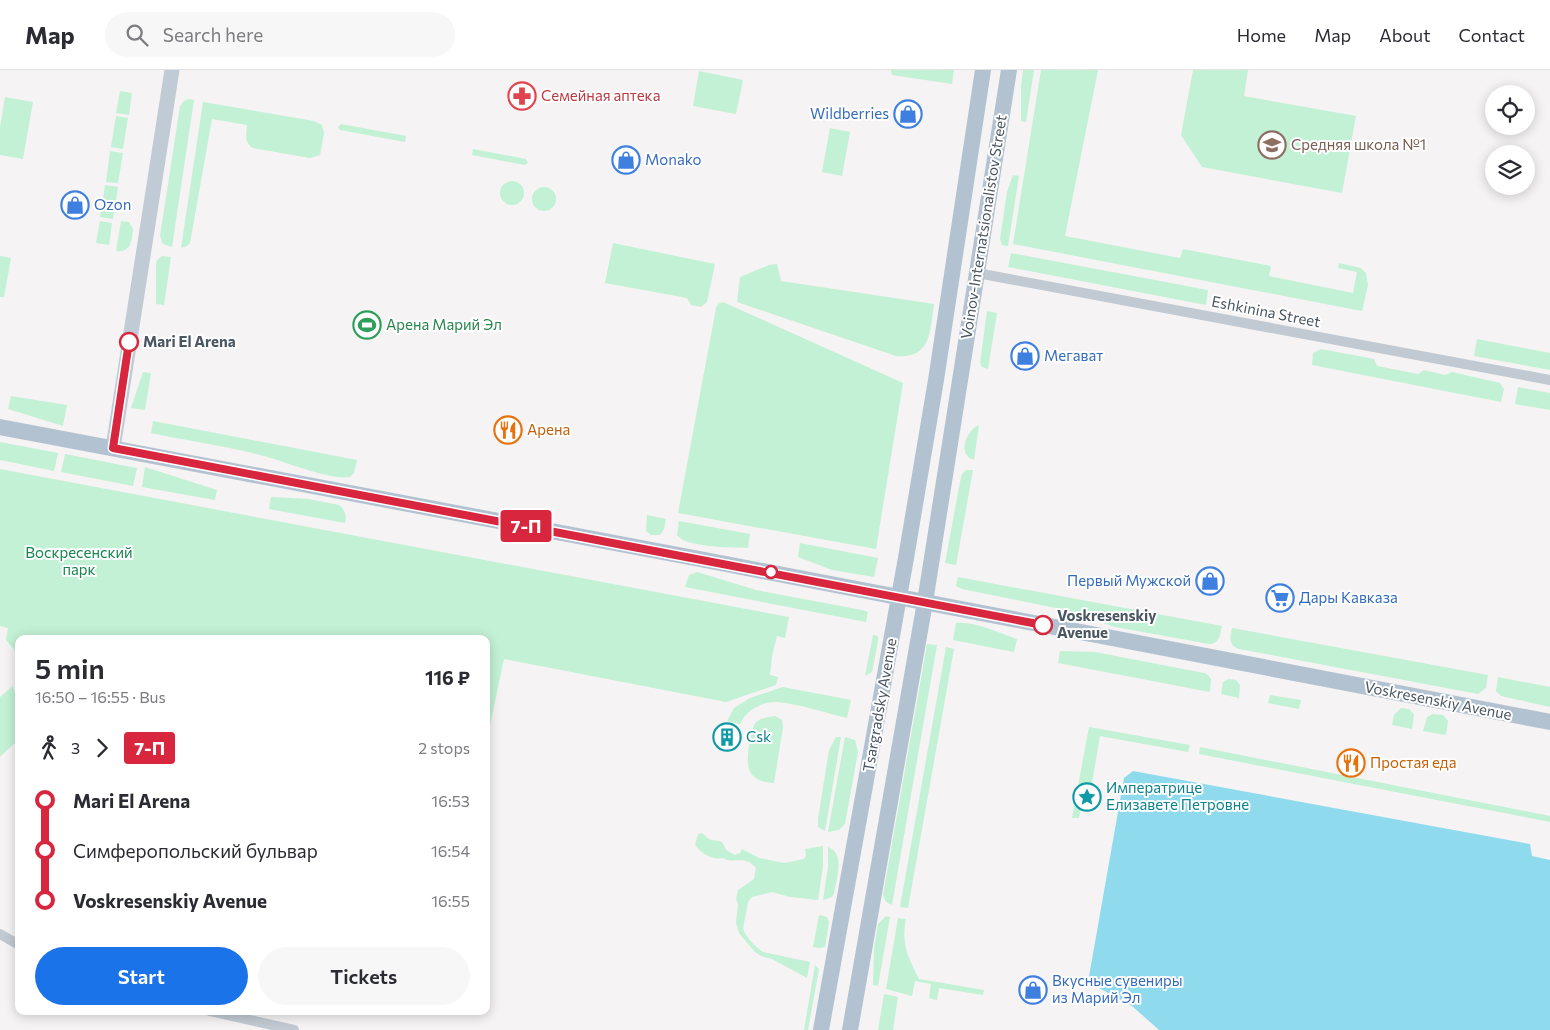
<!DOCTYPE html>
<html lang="en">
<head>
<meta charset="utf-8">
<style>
	:root { --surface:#fff; --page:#f7f7f7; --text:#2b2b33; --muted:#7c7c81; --line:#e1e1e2; --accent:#1a73e8 }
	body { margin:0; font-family:Commissioner,sans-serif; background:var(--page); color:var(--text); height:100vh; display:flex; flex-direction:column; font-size:19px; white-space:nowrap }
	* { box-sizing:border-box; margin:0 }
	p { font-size:16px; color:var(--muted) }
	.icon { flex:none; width:28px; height:28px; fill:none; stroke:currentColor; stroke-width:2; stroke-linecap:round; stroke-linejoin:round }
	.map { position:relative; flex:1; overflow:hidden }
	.drawer { position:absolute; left:15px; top:565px; width:475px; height:380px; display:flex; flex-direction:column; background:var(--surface); border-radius:10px; box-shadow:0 2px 12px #0003 }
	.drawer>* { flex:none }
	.badge { padding:0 10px; border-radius:4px; font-size:18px; line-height:32px }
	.buttons { position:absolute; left:1485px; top:15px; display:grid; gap:10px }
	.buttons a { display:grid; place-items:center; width:50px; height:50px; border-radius:50%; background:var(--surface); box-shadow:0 2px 12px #0003; font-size:25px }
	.map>.badge { position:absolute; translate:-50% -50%; box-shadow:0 0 0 2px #fff }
	.legs { display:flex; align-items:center; gap:8px; height:55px; padding:0 20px; font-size:16px }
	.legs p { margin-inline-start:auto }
	.headline { display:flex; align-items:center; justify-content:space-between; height:85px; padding:0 20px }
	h1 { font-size:28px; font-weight:600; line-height:38px }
	.cta { display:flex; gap:10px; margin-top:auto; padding:10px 20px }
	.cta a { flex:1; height:58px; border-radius:30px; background:var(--accent); color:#fff; font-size:20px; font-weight:600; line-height:58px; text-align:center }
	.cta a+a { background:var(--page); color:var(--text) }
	ul { padding:0 20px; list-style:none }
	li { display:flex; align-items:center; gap:18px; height:50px; font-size:19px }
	li i { display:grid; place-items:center; width:8px; height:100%; margin:0 6px; background:currentColor }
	li i::after { content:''; width:12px; height:12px; margin:-6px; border:4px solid; border-radius:50%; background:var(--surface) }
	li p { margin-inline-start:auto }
	li:first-child i { background:linear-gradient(#0000 50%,currentColor 0) }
	li:last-child i { background:linear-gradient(currentColor 50%,#0000 0) }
	header { display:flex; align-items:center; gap:30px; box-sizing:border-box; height:70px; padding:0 25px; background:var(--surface); border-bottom:1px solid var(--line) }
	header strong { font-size:24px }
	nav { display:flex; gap:28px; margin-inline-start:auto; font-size:18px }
	.search { width:350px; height:45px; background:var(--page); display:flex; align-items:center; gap:12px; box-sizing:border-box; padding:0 18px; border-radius:28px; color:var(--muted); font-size:19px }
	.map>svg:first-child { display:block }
	.green { fill:#c3f1d5 }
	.water { fill:#90daee }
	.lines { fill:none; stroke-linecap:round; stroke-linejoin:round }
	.street { stroke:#c1cad2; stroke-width:10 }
	.secondary { stroke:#c1cbd6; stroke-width:15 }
	.primary { stroke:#b3c2d1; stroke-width:16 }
	.line-1-casing { stroke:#fff; stroke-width:11 }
	.line-1 { stroke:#d7263d; stroke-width:8 }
	.stop-1-dot { fill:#fff; stroke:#d7263d; stroke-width:2.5 }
	.labels { text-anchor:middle; stroke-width:4; stroke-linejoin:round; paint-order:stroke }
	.health-label { font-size:15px; fill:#be3a42; stroke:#fff; text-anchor:start }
	.shop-label { font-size:15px; fill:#366cbe; stroke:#fff; text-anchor:start }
	.education-label { font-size:15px; fill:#785e54; stroke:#fff; text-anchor:start }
	.street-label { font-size:15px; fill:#4a5661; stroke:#fff }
	.leisure-label { font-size:15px; fill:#27864d; stroke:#fff; text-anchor:start }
	.stop-label { font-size:15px; font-weight:bold; fill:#4a5661; stroke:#fff; text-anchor:start }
	.food-label { font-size:15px; fill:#c56008; stroke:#fff; text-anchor:start }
	.park-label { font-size:15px; fill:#17864f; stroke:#fff }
	.culture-label { font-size:15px; fill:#0d838f; stroke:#fff; text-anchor:start }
</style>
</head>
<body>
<header>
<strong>Map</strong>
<div class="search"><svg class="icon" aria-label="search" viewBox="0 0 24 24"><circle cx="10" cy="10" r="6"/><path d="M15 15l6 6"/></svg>Search here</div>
<nav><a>Home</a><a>Map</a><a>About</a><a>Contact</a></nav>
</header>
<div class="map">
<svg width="1550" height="960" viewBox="0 0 1550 960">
	<rect width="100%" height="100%" fill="#f5f3f3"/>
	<path class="green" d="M 891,0 L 954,0 L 952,14 L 892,5 Z
		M 1023,0 L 1034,0 L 1026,52 L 1021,51 L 1021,16 Z
		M 1041,0 L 1098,0 L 1065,166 L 1180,188 L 1183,179 L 1271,196 L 1269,206 L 1353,223 L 1357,202 L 1338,198 L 1339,193 L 1361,198 L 1366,203 L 1368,215 L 1362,241 L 1013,174 Z
		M 1193,0 L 1248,0 L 1244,26 L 1356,46 L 1342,123 L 1202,97 L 1181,65 Z
		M 699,1 L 743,10 L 736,44 L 693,36 Z
		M 120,21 L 132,23 L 129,45 L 116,43 Z
		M 5,27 L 33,32 L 23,89 L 0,85 L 0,57 Z
		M 189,29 L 194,30 L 172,177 L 163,174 L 160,166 L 180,36 L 184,31 Z
		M 203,32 L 314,51 L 322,55 L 324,63 L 320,85 L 310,88 L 253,78 C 244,73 246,64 247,55 L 212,49 L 190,173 L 187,176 L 181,178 Z
		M 116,46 L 128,48 L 123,79 L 111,77 Z
		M 341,54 L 406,66 L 405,72 L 340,60 L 338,57 Z
		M 830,58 L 850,62 L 842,106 L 822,102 Z
		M 473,79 L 526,89 L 528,93 L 525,95 L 472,85 Z
		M 110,81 L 123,83 L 118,113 L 106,112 Z
		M 1013,105 L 1019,106 L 1008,176 L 1002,175 L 1000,169 L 1007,122 Z
		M500 123a12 12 0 1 1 24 0a12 12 0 1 1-24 0Z
		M 105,115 L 118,117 L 113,149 L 100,147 Z
		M532 129a12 12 0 1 1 24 0a12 12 0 1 1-24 0Z
		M 100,151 L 112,153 L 109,175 L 96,173 Z
		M 121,151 L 129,152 L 133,159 C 132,171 131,183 116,181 Z
		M 613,173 L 715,194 L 707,232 L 701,237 L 691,235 L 687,228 L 605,213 Z
		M 1011,183 L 1208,220 L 1206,235 L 1008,197 Z
		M 0,186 L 11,188 L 4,227 L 0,227 Z
		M 162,186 L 171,187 L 164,235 L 156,234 L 156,194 L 157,190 Z
		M 777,194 L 781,211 L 934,234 C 930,260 932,289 896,286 L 737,232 L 740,207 L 769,195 Z
		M 723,232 L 903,313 L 876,479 L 678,443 L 716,238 L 718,234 Z
		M 987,241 L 997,243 L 988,299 L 982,297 L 980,293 Z
		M 1477,269 L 1550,283 L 1550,300 L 1474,286 Z
		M 1321,279 L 1374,289 L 1377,296 L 1418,304 L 1424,300 L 1445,305 L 1452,302 L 1500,313 L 1504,319 L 1501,332 L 1312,295 L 1313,283 Z
		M 143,302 L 151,303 L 145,340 L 131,338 Z
		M 1518,317 L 1550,323 L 1550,340 L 1515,334 Z
		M 11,326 L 67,335 L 63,356 L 8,339 Z
		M 153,351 L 357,390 L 354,403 L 350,407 C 328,410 287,392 264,386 C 227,376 188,371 151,363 Z
		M 979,355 L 974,390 C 956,385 967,359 979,355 Z
		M 0,372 L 58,383 L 54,401 L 0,390 Z
		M 65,384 L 137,398 L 133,416 L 61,402 Z
		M 145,397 L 217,420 L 215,430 L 142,417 Z
		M 0,399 L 789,547 L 785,568 L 777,566 L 772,586 L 770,605 L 778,607 L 776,615 L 726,632 L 504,589 L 486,674 L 486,569 L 19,569 L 19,585 L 6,570 L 8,558 L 0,556 Z
		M 966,400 L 973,400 L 956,495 L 945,493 L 961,407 L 962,404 Z
		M 271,427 L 309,429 L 339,435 C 345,439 347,447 345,453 L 269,439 Z
		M 647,445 L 666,449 L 664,459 L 660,465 L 651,465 L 646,461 Z
		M 679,451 L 750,464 L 748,478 C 732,477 686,478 677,465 Z
		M 800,473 L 878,488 L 874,507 L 832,500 L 798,487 Z
		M 697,502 L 756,520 L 862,540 L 868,542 L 866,552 L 685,517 L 689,505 Z
		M 958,507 L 1222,556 C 1220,564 1220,574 1209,574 L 1115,557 L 1066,540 L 962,519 L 956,516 Z
		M 956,553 C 976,551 998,563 1017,569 L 1014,582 L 953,570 Z
		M 1232,558 L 1488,605 L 1486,618 L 1478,624 L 1239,579 C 1228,575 1230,567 1232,558 Z
		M 873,565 L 878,566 L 878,571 L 872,602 L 865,606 Z
		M 927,574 L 937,575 L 892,835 L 886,832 L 883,825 Z
		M 946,577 L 954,579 L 908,838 L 900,837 Z
		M 1060,581 L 1095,582 L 1204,603 L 1207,604 L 1211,609 L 1210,622 L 1058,593 Z
		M 1498,607 L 1550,617 L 1550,637 L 1501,626 L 1496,621 Z
		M 1229,609 L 1236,610 L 1240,615 L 1239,628 L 1221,624 L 1223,612 Z
		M 13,616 L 19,638 L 19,669 L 0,687 L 0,627 Z
		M 783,617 L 851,630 L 847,648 C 827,643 798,634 778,632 C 762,631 746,640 740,654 L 727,651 L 734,638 L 750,628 Z
		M 1270,625 L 1301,630 L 1299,639 L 1268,633 Z
		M 1401,638 L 1409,639 L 1414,644 L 1412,659 L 1392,655 L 1394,645 Z
		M 1433,644 L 1443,645 L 1448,651 L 1446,665 L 1423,661 L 1427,647 Z
		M 775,646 L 782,650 L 783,657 L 774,713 C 747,711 746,698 749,675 C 751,667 751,659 756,652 C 761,648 768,647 775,646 Z
		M 1089,657 L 1190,675 L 1188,682 L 1100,666 L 1091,719 L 1084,718 L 1079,748 L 1072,748 Z
		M 836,667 L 841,667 L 825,761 L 818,757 L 818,749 L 829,680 Z
		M 845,667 L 855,670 L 858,682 L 845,754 L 839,760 L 828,762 Z
		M 1200,677 L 1550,746 L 1550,752 L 1199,684 Z
		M 702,763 C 705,765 707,768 709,769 C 719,773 721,767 726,780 L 735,785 L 740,783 L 742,779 L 759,788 L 784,793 L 804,789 L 806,786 L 805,779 L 823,776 L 823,796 L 818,830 L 790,827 L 772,822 L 752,827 L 748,832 L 743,858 C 746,868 755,876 763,882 L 810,892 L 807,908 L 772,889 L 761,886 L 755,882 L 739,863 L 736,853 L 738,834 L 736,829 L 738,820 L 754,809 L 756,798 C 744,784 734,795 723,788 C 712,790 702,784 695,775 L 698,764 Z
		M 828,777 C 846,784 836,809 834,824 L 832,827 L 823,830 L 828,797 Z
		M 819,845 L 827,847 L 829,852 L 825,877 L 819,878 L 813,877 Z
		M 886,846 L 890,847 L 878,916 L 873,915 L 874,879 L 878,854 Z
		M 898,848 L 906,849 C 901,876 908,886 919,909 L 984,920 L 983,925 L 939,918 L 937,930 L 929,928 L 931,914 L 915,911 L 912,926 L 886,919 Z
		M 815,895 L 819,899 L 808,960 L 804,960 Z
		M 884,924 L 898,927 L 893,960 L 878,960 Z"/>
	<path class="water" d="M 1133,701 L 1530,774 L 1532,786 L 1550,790 L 1550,960 L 1159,960 L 1132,936 L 1088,912 L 1124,708 Z"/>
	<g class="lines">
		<path class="street" d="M 977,203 L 1550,310
			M 0,864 L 19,875
			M 210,941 L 294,960"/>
		<path class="secondary" d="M 113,378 L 172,0"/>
		<path class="primary" d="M 0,357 L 705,490 L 1550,652
			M 821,960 L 906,488 L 936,310 L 983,0
			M 850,960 L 925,532 L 1009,0"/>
	</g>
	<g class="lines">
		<g class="line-1-casing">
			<path id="line-1" d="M 129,272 L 113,378 L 1043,555"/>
		</g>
		<use href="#line-1" class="line-1"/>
	</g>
	<defs>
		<g id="pharmacy-ring" transform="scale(1.4375)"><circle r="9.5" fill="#fff" stroke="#e0444e" stroke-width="1.5"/><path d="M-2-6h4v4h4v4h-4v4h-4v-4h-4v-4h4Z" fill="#e0444e"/></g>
		<g id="shop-ring" transform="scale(1.4375)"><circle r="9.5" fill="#fff" stroke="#3f7fe0" stroke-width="1.5"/><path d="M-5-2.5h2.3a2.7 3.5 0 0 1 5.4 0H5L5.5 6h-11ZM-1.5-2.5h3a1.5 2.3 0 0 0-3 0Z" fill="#3f7fe0"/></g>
		<g id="school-ring" transform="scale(1.4375)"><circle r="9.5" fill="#fff" stroke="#8d6e63" stroke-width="1.5"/><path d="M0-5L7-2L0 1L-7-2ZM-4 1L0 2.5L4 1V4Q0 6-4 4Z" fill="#8d6e63"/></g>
		<g id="stadium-ring" transform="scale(1.4375)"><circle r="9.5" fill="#fff" stroke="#2e9e5b" stroke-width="1.5"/><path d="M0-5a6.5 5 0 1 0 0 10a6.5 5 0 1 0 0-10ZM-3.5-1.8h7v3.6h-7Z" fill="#2e9e5b"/></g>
		<g id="restaurant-ring" transform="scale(1.4375)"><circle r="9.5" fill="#fff" stroke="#e8710a" stroke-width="1.5"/><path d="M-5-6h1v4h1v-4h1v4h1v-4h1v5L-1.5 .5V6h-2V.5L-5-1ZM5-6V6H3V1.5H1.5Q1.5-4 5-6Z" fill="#e8710a"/></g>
		<g id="supermarket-ring" transform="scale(1.4375)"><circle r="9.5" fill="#fff" stroke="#3f7fe0" stroke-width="1.5"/><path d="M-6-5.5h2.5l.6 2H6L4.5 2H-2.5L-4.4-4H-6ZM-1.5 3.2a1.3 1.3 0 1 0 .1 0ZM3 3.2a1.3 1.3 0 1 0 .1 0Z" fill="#3f7fe0"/></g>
		<g id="building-ring" transform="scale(1.4375)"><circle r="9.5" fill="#fff" stroke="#0f9aa8" stroke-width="1.5"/><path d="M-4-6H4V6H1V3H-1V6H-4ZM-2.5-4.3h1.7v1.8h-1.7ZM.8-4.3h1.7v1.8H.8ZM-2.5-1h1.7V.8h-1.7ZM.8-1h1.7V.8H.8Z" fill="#0f9aa8"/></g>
		<g id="sight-ring" transform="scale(1.4375)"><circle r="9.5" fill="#fff" stroke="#0f9aa8" stroke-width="1.5"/><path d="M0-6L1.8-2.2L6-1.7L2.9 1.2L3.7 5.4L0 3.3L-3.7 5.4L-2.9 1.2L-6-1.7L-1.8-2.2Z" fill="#0f9aa8"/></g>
	</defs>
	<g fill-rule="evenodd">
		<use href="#pharmacy-ring" x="522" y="26"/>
		<use href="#shop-ring" x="908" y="44"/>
		<use href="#school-ring" x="1272" y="75"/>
		<use href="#shop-ring" x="626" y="90"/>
		<use href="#shop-ring" x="75" y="135"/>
		<use href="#stadium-ring" x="367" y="255"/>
		<use href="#shop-ring" x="1025" y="286"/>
		<use href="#restaurant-ring" x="508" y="360"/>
		<use href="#shop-ring" x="1210" y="511"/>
		<use href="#supermarket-ring" x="1280" y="528"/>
		<use href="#building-ring" x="727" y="667"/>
		<use href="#restaurant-ring" x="1351" y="693"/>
		<use href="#sight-ring" x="1087" y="727"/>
		<use href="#shop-ring" x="1033" y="920"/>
	</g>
	<g class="stop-1-dot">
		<circle cx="129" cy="272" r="9"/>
		<circle cx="771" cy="502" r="6"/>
		<circle cx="1043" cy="555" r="9"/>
	</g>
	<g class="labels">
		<g class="health-label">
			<text x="541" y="31">Семейная аптека</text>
		</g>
		<g class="shop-label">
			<text x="889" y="49" text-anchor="end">Wildberries</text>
			<text x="645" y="95">Monako</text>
			<text x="94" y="140">Ozon</text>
			<text x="1044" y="291">Мегават</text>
			<text x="1191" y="516" text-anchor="end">Первый Мужской</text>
			<text x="1299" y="533">Дары Кавказа</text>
			<text x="1052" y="916">Вкусные сувениры<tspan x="1052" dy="17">из Марий Эл</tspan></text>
		</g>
		<g class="education-label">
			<text x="1291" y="80">Средняя школа №1</text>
		</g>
		<g class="street-label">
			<text transform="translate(984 157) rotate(-81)" y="5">Voinov-Internatsionalistov Street</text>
			<text transform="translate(1266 242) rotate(11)" y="5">Eshkinina Street</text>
			<text transform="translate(1438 631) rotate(11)" y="5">Voskresenskiy Avenue</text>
			<text transform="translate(880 635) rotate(-80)" y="5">Tsargradsky Avenue</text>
		</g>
		<g class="leisure-label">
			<text x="386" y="260">Арена Марий Эл</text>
		</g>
		<g class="stop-label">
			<text x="143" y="277">Mari El Arena</text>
			<text x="1057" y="551">Voskresenskiy<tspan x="1057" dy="17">Avenue</tspan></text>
		</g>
		<g class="food-label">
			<text x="527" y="365">Арена</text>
			<text x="1370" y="698">Простая еда</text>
		</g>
		<g class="park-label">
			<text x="79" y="488">Воскресенский<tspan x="79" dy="17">парк</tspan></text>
		</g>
		<g class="culture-label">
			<text x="746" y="672">Csk</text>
			<text x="1106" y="723">Императрице<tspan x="1106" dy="17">Елизавете Петровне</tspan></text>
		</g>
	</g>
</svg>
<div class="buttons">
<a><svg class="icon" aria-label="locate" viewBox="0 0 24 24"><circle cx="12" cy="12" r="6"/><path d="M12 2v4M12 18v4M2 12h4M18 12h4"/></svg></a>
<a><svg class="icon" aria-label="layers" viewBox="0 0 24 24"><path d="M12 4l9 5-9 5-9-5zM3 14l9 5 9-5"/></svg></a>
</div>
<b class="badge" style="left:526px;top:456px;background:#d7263d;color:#fff">7-П</b>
<section class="drawer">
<div class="headline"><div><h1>5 min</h1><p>16:50 – 16:55 · Bus</p></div><b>116 ₽</b></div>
<div class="legs"><svg class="icon" aria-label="walk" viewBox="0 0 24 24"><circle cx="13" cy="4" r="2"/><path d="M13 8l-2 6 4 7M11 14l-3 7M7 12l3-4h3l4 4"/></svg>3<svg class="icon" aria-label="forward" viewBox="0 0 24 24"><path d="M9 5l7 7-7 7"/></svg><b class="badge" style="background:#d7263d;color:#fff">7-П</b><p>2 stops</p></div>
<ul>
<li><i style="color:#d7263d"></i><b>Mari El Arena</b><p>16:53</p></li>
<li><i style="color:#d7263d"></i><span>Симферопольский бульвар</span><p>16:54</p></li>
<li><i style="color:#d7263d"></i><b>Voskresenskiy Avenue</b><p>16:55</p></li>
</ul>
<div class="cta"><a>Start</a><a>Tickets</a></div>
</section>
</div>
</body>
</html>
